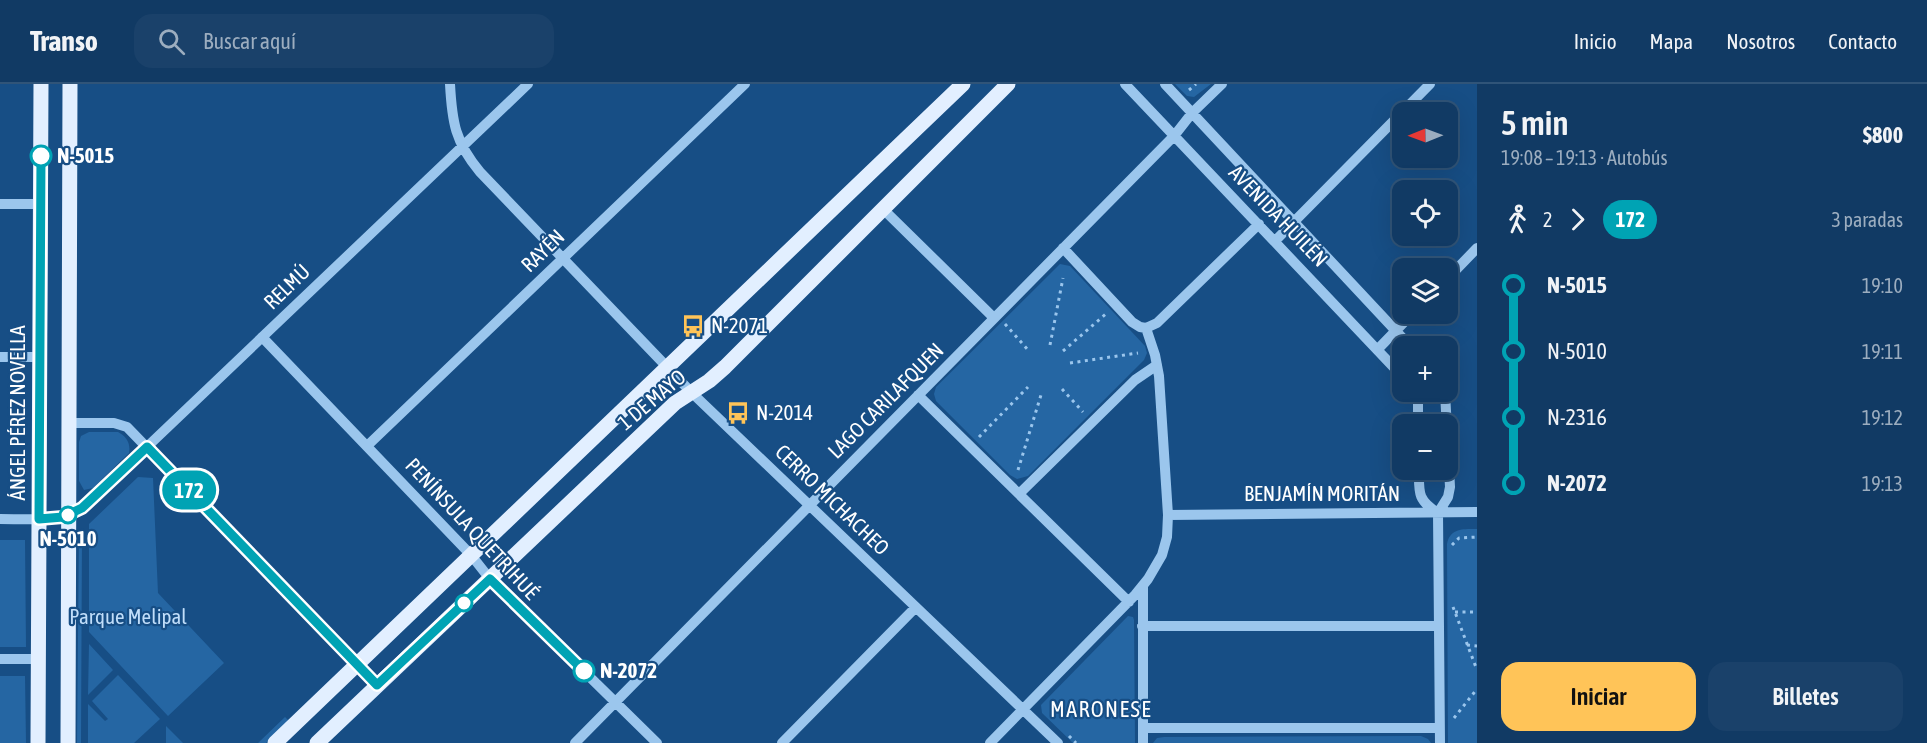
<!DOCTYPE html>
<html lang="es">
<head>
<meta charset="utf-8">
<style>
	:root { --surface:#113a64; --page:#1a416a; --text:#f1f3f6; --muted:#9cadbf; --line:#305478; --accent:#ffc458 }
	body { margin:0; font-family:"Asap Condensed",sans-serif; background:var(--page); color:var(--text); height:100vh; display:flex; flex-direction:column; font-size:22px; white-space:nowrap }
	* { box-sizing:border-box; margin:0 }
	p { font-size:20px; color:var(--muted) }
	.icon { flex:none; width:33px; height:33px; fill:none; stroke:currentColor; stroke-width:2; stroke-linecap:round; stroke-linejoin:round }
	.map { position:relative; flex:1; overflow:hidden }
	.panel { display:flex; flex-direction:column; background:var(--surface); width:450px }
	.panel>* { flex:none }
	.badge { padding:0 12px; border-radius:20px; font-size:21px; line-height:39px }
	.needle { width:39px; rotate:269deg }
	.buttons { position:absolute; left:1392px; top:18px; display:grid; gap:12px }
	.buttons a { display:grid; place-items:center; width:66px; height:66px; border-radius:12px; background:var(--surface); box-shadow:0 6px 24px #0002,0 0 0 2px var(--line); font-size:30px }
	.map>.badge { position:absolute; translate:-50% -50%; box-shadow:0 0 0 3px #fff }
	.legs { display:flex; align-items:center; gap:9px; height:66px; padding:0 24px; font-size:20px }
	.legs p { margin-inline-start:auto }
	.summary { display:flex; align-items:center; justify-content:space-between; height:102px; padding:0 24px }
	h1 { font-size:33px; font-weight:600; line-height:45px }
	.primary-button { display:flex; gap:12px; margin-top:auto; padding:12px 24px }
	.primary-button a { flex:1; height:69px; border-radius:18px; background:var(--accent); color:#111; font-size:24px; font-weight:600; line-height:69px; text-align:center }
	.primary-button a+a { background:var(--page); color:var(--text) }
	ul { padding:0 24px; list-style:none }
	li { display:flex; align-items:center; gap:21px; height:66px; font-size:22px }
	li i { display:grid; place-items:center; width:9px; height:100%; margin:0 8px; background:currentColor }
	li i::after { content:''; width:15px; height:15px; margin:-8px; border:4px solid; border-radius:50%; background:var(--surface) }
	li p { margin-inline-start:auto }
	li:first-child i { background:linear-gradient(#0000 50%,currentColor 0) }
	li:last-child i { background:linear-gradient(currentColor 50%,#0000 0) }
	header { display:flex; align-items:center; gap:36px; box-sizing:border-box; height:84px; padding:0 30px; background:var(--surface); border-bottom:2px solid var(--line) }
	header strong { font-size:28px }
	nav { display:flex; gap:33px; margin-inline-start:auto; font-size:21px }
	.search { width:420px; height:54px; background:var(--page); display:flex; align-items:center; gap:15px; box-sizing:border-box; padding:0 21px; border-radius:18px; color:var(--muted); font-size:22px }
	main { display:flex; flex:1; min-height:0 }
	.map>svg:first-child { display:block }
	.green { fill:#2566a3 }
	.lines { fill:none; stroke-linecap:round; stroke-linejoin:round }
	.path { stroke:#9bc6ed; stroke-width:3; stroke-dasharray:3 4.5; stroke-linecap:butt }
	.minor { stroke:#9bc6ed; stroke-width:10 }
	.major { stroke:#e2efff; stroke-width:15 }
	.line-1-casing { stroke:#fff; stroke-width:14 }
	.line-1 { stroke:#00a3b4; stroke-width:9 }
	.stop-1-dot { fill:#fff; stroke:#00a3b4; stroke-width:3 }
	.labels { text-anchor:middle; stroke-width:4.5; stroke-linejoin:round; paint-order:stroke }
	.stop-label { font-size:21px; font-weight:bold; fill:#fff; stroke:#174e85; text-anchor:start }
	.street-label { font-size:21px; fill:#fff; stroke:#174e85 }
	.poi-label { font-size:21px; fill:#fff; stroke:#174e85; text-anchor:start }
	.park-label { font-size:21px; fill:#c1defa; stroke:#174e85 }
	.neighbourhood-label { font-size:22px; letter-spacing:1.5px; fill:#fff; stroke:#174e85 }
</style>
</head>
<body>
<header>
<strong>Transo</strong>
<div class="search"><svg class="icon" aria-label="search" viewBox="0 0 24 24"><circle cx="10" cy="10" r="6"/><path d="M15 15l6 6"/></svg>Buscar aquí</div>
<nav><a>Inicio</a><a>Mapa</a><a>Nosotros</a><a>Contacto</a></nav>
</header>
<main>
<div class="map">
<svg width="1477" height="659" viewBox="0 0 1477 659">
	<rect width="100%" height="100%" fill="#174e85"/>
	<path class="green" d="M 1175,0 L 1211,0 L 1194,13 L 1187,12 Z
		M 1060,180 L 1070,182 L 1145,262 L 1147,269 L 1144,276 L 1028,392 L 1017,395 L 1010,391 L 936,317 L 934,310 L 936,303 Z
		M 118,348 C 126,352 131,359 129,369 L 93,404 L 84,406 L 79,397 L 79,358 L 81,352 L 89,348 Z
		M 138,393 L 153,394 L 158,509 L 224,579 L 168,632 L 89,548 L 89,440 Z
		M 1477,445 L 1477,659 L 1448,659 L 1447,460 C 1450,444 1463,445 1477,445 Z
		M 79,446 L 82,446 L 81,659 L 77,659 Z
		M 0,456 L 25,456 L 26,563 L 0,563 Z
		M 1128,532 L 1133,533 L 1134,536 L 1135,659 L 1073,659 L 1042,629 L 1041,621 Z
		M 89,560 L 113,586 L 88,611 Z
		M 118,591 L 160,635 L 134,659 L 88,659 L 88,620 L 105,637 L 108,635 L 92,617 Z
		M 0,592 L 25,592 L 26,659 L 0,659 Z
		M 285,633 L 289,637 L 266,659 L 258,659 Z
		M 166,642 L 183,659 L 166,659 Z
		M 1421,652 L 1428,655 L 1431,659 L 1153,659 L 1157,654 L 1164,653 Z"/>
	<g class="lines">
		<path class="path" d="M 1189,6 L 1196,0
			M 1005,240 L 1029,267
			M 1050,261 L 1063,194
			M 1063,267 L 1107,229
			M 1070,279 L 1138,269
			M 1062,305 L 1083,328
			M 979,353 L 1028,303
			M 1018,386 L 1041,311
			M 1452,461 L 1459,454 L 1477,453
			M 1453,523 L 1477,586
			M 1455,528 L 1477,528
			M 1467,561 L 1477,562
			M 1454,634 L 1477,605
			M 1069,652 L 1076,659"/>
		<path class="minor" d="M 450,0 C 452,38 455,58 480,88 L 691,308 L 1058,659
			M 1125,0 L 1402,292
			M 1165,0 L 1410,262
			M 0,120 L 41,120
			M 883,125 L 994,234
			M 1275,157 L 1430,0
			M 1063,164 L 1132,238 L 1140,243 L 1146,244
			M 1448,194 L 1477,164
			M 1146,244 L 1157,239 L 1259,140
			M 262,253 L 471,471 L 490,495 L 657,659
			M 1378,265 L 1412,230
			M 0,273 L 40,273
			M 1415,308 L 1418,317 L 1418,340
			M 918,311 L 1129,518
			M 69,339 L 114,339 L 127,343 L 377,601
			M 367,362 L 745,0
			M 1419,386 C 1419,408 1417,416 1438,429
			M 1019,410 L 1135,296 L 1157,281
			M 1438,429 L 1440,659
			M 1438,429 L 1448,413 L 1450,403 L 1445,308
			M 1168,431 L 1477,428
			M 0,435 C 31,435 61,439 87,420 L 528,0
			M 1143,503 L 1143,659
			M 1142,542 L 1439,542
			M 0,575 L 38,575
			M 1143,644 L 1439,644
			M 575,659 L 1174,52 L 1192,29 L 1222,0
			M 782,659 L 916,523
			M 990,659 L 1135,511 L 1148,495 L 1162,471 L 1167,453 L 1168,431 L 1159,292 L 1155,271 L 1146,244"/>
		<path class="major" d="M 38,659 L 41,0
			M 68,659 L 70,0
			M 275,659 L 963,0
			M 317,659 L 675,319 L 709,297 L 725,283 L 1008,0"/>
	</g>
	<g class="lines">
		<g class="line-1-casing">
			<path id="line-1" d="M 41,72 L 39,435 L 63,433 L 82,424 L 147,363 L 377,601 L 490,495 L 584,587"/>
		</g>
		<use href="#line-1" class="line-1"/>
	</g>
	<defs>
		<g id="bus-bare" transform="scale(1.8)"><path d="M-5-6H5V4H4V6H2V4H-2V6H-4V4H-5ZM-3.5-4V0h7V-4ZM-3.5 1.2v1.5H-2V1.2ZM2 1.2v1.5H3.5V1.2Z" fill="#ffc458" stroke="#174e85" stroke-width="2.5" paint-order="stroke"/></g>
	</defs>
	<g fill-rule="evenodd">
		<use href="#bus-bare" x="693" y="242"/>
		<use href="#bus-bare" x="738" y="329"/>
	</g>
	<g class="stop-1-dot">
		<circle cx="41" cy="72" r="10"/>
		<circle cx="68" cy="431" r="8"/>
		<circle cx="464" cy="519" r="8"/>
		<circle cx="584" cy="587" r="10"/>
	</g>
	<g class="labels">
		<g class="stop-label">
			<text x="57" y="79">N-5015</text>
			<text x="68" y="462" text-anchor="middle">N-5010</text>
			<text x="600" y="594">N-2072</text>
		</g>
		<g class="street-label">
			<text transform="translate(1278 132) rotate(46)" y="7">AVENIDA HUILÉN</text>
			<text transform="translate(543 167) rotate(-44)" y="7">RAYÉN</text>
			<text transform="translate(287 203) rotate(-44)" y="7">RELMÚ</text>
			<text transform="translate(652 316) rotate(-40)" y="7">1 DE MAYO</text>
			<text transform="translate(886 317) rotate(-45)" y="7">LAGO CARILAFQUEN</text>
			<text transform="translate(18 329) rotate(-90)" y="7">ÁNGEL PÉREZ NOVELLA</text>
			<text x="1322" y="417">BENJAMÍN MORITÁN</text>
			<text transform="translate(832 416) rotate(44)" y="7">CERRO MICHACHEO</text>
			<text transform="translate(472 445) rotate(47)" y="7">PENÍNSULA QUETRIHUÉ</text>
		</g>
		<g class="poi-label">
			<text x="711" y="249">N-2071</text>
			<text x="756" y="336">N-2014</text>
		</g>
		<g class="park-label">
			<text x="128" y="540">Parque Melipal</text>
		</g>
		<g class="neighbourhood-label">
			<text x="1101" y="633">MARONESE</text>
		</g>
	</g>
</svg>
<div class="buttons">
<a><svg class="needle" viewBox="-14 -14 28 28"><path d="M0-13l5 13h-10z" fill="#e53935"/><path d="M0 13l5-13h-10z" fill="#9cadbf"/></svg></a>
<a><svg class="icon" aria-label="locate" viewBox="0 0 24 24"><circle cx="12" cy="12" r="6"/><path d="M12 2v4M12 18v4M2 12h4M18 12h4"/></svg></a>
<a><svg class="icon" aria-label="layers" viewBox="0 0 24 24"><path d="M12 4l9 5-9 5-9-5zM3 14l9 5 9-5"/></svg></a>
<a>+</a>
<a>−</a>
</div>
<b class="badge" style="left:189px;top:406px;background:#00a3b4;color:#fff">172</b>
</div>
<section class="panel">
<div class="summary"><div><h1>5 min</h1><p>19:08 – 19:13 · Autobús</p></div><b>$800</b></div>
<div class="legs"><svg class="icon" aria-label="walk" viewBox="0 0 24 24"><circle cx="13" cy="4" r="2"/><path d="M13 8l-2 6 4 7M11 14l-3 7M7 12l3-4h3l4 4"/></svg>2<svg class="icon" aria-label="forward" viewBox="0 0 24 24"><path d="M9 5l7 7-7 7"/></svg><b class="badge" style="background:#00a3b4;color:#fff">172</b><p>3 paradas</p></div>
<ul>
<li><i style="color:#00a3b4"></i><b>N-5015</b><p>19:10</p></li>
<li><i style="color:#00a3b4"></i><span>N-5010</span><p>19:11</p></li>
<li><i style="color:#00a3b4"></i><span>N-2316</span><p>19:12</p></li>
<li><i style="color:#00a3b4"></i><b>N-2072</b><p>19:13</p></li>
</ul>
<div class="primary-button"><a>Iniciar</a><a>Billetes</a></div>
</section>
</main>
</body>
</html>
